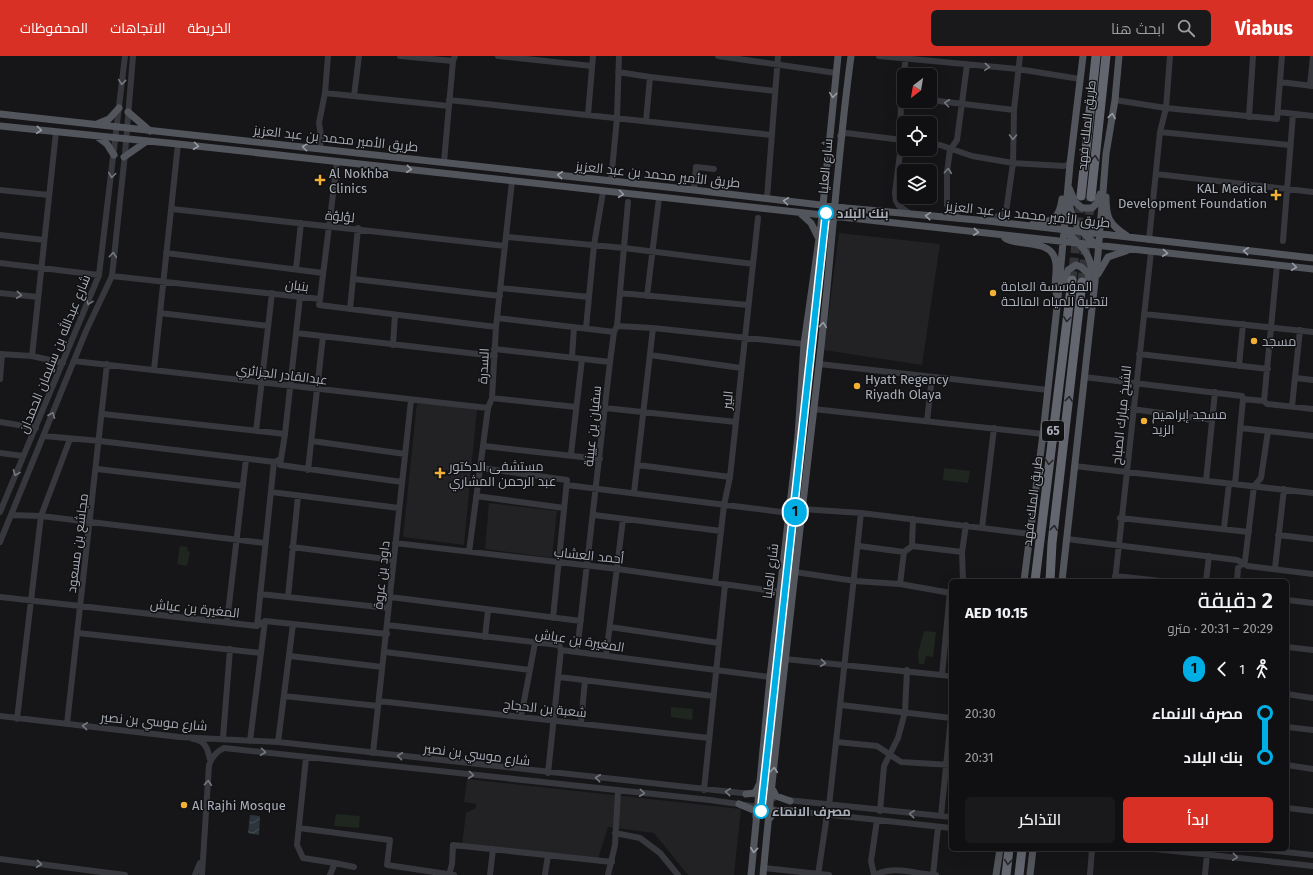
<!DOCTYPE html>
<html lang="ar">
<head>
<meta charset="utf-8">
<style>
	:root { --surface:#101012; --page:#19191b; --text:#f1f3f6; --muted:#9c9d9f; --line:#303032; --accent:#d93025 }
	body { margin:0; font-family:"Fira Sans",Cairo,sans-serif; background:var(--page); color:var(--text); direction:rtl; height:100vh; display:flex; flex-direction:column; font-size:15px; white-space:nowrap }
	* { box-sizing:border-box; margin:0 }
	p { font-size:13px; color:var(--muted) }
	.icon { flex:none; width:22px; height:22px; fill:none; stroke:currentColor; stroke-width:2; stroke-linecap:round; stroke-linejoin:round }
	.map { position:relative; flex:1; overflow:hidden; direction:ltr }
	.panel { position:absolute; left:949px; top:523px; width:340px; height:272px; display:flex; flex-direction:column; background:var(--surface); border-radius:6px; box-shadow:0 4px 16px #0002,0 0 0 1px var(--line); direction:rtl }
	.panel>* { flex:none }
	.badge { padding:0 8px; border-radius:13px; font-size:14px; line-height:26px }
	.needle { width:26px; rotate:211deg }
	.tools { position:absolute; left:897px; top:12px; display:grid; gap:8px }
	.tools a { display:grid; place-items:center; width:40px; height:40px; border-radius:6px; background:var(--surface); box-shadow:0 4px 16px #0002,0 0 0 1px var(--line); font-size:20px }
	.map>.badge { position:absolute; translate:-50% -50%; box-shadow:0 0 0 2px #fff }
	.legs { display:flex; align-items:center; gap:6px; height:44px; padding:0 16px; font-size:13px }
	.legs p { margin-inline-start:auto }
	.head { display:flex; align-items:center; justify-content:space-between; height:68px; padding:0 16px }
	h1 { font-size:22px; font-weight:600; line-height:30px }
	.action { display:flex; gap:8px; margin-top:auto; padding:8px 16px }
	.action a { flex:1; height:46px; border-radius:6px; background:var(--accent); color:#fff; font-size:16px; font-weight:600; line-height:46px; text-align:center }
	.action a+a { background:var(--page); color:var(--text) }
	ul { padding:0 16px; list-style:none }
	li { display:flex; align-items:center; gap:14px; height:44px; font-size:15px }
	li i { display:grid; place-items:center; width:6px; height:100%; margin:0 5px; background:currentColor }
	li i::after { content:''; width:10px; height:10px; margin:-5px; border:3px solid; border-radius:50%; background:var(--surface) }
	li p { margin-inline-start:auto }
	li:first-child i { background:linear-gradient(#0000 50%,currentColor 0) }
	li:last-child i { background:linear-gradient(currentColor 50%,#0000 0) }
	header { display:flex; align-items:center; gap:24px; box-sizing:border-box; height:56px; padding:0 20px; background:var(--accent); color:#fff }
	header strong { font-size:19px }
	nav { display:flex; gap:22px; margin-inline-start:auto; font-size:14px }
	.search { width:280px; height:36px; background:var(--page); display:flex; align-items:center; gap:10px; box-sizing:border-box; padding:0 14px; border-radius:6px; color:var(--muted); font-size:15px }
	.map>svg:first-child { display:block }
	.built { fill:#222225 }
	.green { fill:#1e261f }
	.water { fill:url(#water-waves) }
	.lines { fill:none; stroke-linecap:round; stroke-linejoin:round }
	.highway-tunnel { stroke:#333438; stroke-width:9; stroke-dasharray:9 4.5; stroke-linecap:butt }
	.minor { stroke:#37383d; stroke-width:6 }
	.major { stroke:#53555c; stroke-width:7 }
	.highway { stroke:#63666e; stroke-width:9 }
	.oneway { stroke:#757881 }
	.oneway2 { stroke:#979ba6 }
	.oneway3 { stroke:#26262a }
	.line-1-casing { stroke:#fff; stroke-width:9 }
	.line-1 { stroke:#00aee6; stroke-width:6 }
	.poi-dot { fill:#f2b134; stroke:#111113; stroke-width:1.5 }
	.stop-1-dot { fill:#fff; stroke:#00aee6; stroke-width:2 }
	.labels { text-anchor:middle; stroke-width:3; stroke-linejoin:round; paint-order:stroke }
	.shield { fill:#111113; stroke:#7b7e86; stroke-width:1 }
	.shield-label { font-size:12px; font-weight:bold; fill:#a8adb8 }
	.street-label { font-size:13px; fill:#a8adb8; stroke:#111113 }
	.poi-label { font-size:13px; fill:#a8adb8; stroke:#111113; text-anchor:start }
	.stop-label { font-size:13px; font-weight:bold; fill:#a8adb8; stroke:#111113; text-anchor:start }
</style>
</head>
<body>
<header>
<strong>Viabus</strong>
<div class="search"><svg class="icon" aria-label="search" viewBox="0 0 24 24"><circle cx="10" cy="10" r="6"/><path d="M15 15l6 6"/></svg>ابحث هنا</div>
<nav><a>الخريطة</a><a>الاتجاهات</a><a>المحفوظات</a></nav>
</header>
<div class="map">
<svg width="1313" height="819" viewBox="0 0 1313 819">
	<defs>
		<pattern id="water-waves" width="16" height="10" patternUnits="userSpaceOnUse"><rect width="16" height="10" fill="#2c353c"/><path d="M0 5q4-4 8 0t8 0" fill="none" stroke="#485056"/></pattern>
	</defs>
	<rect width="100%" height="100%" fill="#161618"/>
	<path class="built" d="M 839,177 L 940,188 L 922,309 L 824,294 Z
		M 417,346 L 477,353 L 464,489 L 403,481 Z
		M 489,447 L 557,455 L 552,502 L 485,493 Z
		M 467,723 L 741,753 L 734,819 L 688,819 L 654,777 L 608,771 L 598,803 L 462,788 L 466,757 L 476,752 L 476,748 L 464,746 Z"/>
	<path class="green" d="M 944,412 L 970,415 L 968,427 L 943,424 Z
		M 180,490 L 188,491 L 187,494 L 190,496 L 187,510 L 177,508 Z
		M 924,575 L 936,576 L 933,601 L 926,600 L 924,608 L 919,608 L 918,597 Z
		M 671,651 L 693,653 L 692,664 L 671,661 Z
		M 336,758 L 360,760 L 359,772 L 334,770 Z"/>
	<path class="water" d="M 250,759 L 260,760 L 259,779 L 248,777 Z"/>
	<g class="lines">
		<path class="highway-tunnel" d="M 1072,224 L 1081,140
			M 1082,226 L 1091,141"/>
		<path class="minor" d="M 400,0 L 453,5
			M 498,0 L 592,10
			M 718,0 L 836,17
			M 879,0 L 1018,13 L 1080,23
			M 906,0 L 901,41 L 900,97 L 895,137 L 896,145 L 899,150 L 909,157
			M 618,16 L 650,21 L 775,35
			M 1280,26 L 1313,30
			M 1310,30 L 1313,0
			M 325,37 L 449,50
			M 354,40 L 359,0
			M 449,44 L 772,79
			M 930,44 L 1014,54
			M 1115,44 L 1166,52 L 1277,63 L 1282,0
			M 1278,56 L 1313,60
			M 588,59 L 593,0
			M 1249,61 L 1253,0
			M 646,65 L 650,21
			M 1160,76 L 1289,89
			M 840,80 L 846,77 L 902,84
			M 930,88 L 940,89 L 972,100 L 1013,107 L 1064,110 L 1070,108
			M 320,93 L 321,80 L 319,67 L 325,37 L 328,0
			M 444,106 L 453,5 L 455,0
			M 1156,118 L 1313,136
			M 611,125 L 617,62 L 619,0
			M 0,134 L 49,139
			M 694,134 L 696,111 L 714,113
			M 767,142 L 778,0
			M 172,153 L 505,190
			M 960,163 L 951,155 L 947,149 L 947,116 L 950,94 L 957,84 L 967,9
			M 988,165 L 1006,156 L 1013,107 L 1014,54 L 1020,0
			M 0,179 L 44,184
			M 507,181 L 624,192 L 753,208
			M 1149,184 L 1160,76 L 1166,52 L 1170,0
			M 1283,185 L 1293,58
			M 166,197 L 323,217
			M 0,207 L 99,219
			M 1277,209 L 1264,345 L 1267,348 L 1313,353
			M 296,213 L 301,167
			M 112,220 L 320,243 L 319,249 L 496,271
			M 354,223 L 500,240
			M 501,232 L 589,241
			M 0,237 L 38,241
			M 620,237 L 748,249
			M 647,240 L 659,142
			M 300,241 L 285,378 L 280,409 L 402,426
			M 320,243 L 337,106
			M 350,253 L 358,172
			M 160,257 L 268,270
			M 1144,258 L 1313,276
			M 497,262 L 614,276
			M 617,270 L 653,272 L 804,288
			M 586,272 L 594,189 L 603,136
			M 296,277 L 495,300
			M 393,289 L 395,259
			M 494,293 L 610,306
			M 0,298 L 32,300 L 63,307
			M 1139,298 L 1268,313
			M 650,299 L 741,312
			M 32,300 L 56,76
			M 572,301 L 574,271
			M 74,305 L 488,352
			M 819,308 L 1048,334
			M 1239,310 L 1243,268
			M 154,314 L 178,88
			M 1084,321 L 1242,340 L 1243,343 L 1264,345
			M 1296,322 L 1313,324
			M 0,323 L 2,298
			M 492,342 L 576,351
			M 1292,350 L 1300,274
			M 605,352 L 736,366
			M 813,353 L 1043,378
			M 1132,353 L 1212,364
			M 103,358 L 285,378
			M 927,365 L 932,321
			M 0,366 L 36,372
			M 1240,372 L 1313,380
			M 256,375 L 272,237
			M 44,380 L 100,385 L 274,406 L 281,403
			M 312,385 L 405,398
			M 484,390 L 600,403
			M 0,397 L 23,400
			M 571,398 L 582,303
			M 638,409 L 730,421
			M 1074,410 L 1313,437
			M 481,412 L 567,424 L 553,562
			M 97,413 L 243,430
			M 308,414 L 323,280
			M 1206,425 L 1215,336
			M 1235,428 L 1243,343
			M 567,429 L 789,457
			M 271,436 L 399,452
			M 634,437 L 653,272
			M 476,440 L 564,452
			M 802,453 L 861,457 L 1030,478
			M 0,456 L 99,219 L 125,0
			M 11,459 L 41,460 L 265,487
			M 594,459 L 721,475
			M 1120,462 L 1249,476
			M 982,472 L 994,372
			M 1224,472 L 1229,428
			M 1278,479 L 1313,483
			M 1067,483 L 1237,504 L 1248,510 L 1313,518
			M 0,486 L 86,275 L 112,220 L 125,98 L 133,0
			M 395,487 L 618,513 L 780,536
			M 859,490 L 904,496 L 912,490 L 962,496
			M 912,490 L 913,463
			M 292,491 L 393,504
			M 469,496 L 488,352 L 492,342 L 496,271 L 512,125
			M 1275,512 L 1284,433
			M 795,516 L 855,525 L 900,528 L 951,537
			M 1115,520 L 1161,525
			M 963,525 L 962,496 L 966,469
			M 1115,525 L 1151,196
			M 1206,525 L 1209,500
			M 1237,525 L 1238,512 L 1245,505 L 1254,430 L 1261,422 L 1268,375
			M 715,527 L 724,449 L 730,421 L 758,162
			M 900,528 L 904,496
			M 260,538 L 388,552
			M 0,541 L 257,570 L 265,565 L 387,578
			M 288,541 L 298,440
			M 390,541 L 581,565
			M 1287,544 L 1313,547
			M 227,566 L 246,403
			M 387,569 L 559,589 L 561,594 L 770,621
			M 257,570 L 274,406
			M 610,571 L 719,587
			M 78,577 L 261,597
			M 485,581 L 488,554
			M 1287,591 L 1313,594
			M 385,596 L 530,614
			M 577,596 L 610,306 L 614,276 L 617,270 L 628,146
			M 290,600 L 382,611
			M 606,600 L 623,463
			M 785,603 L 951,620
			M 942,619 L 950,536
			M 559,621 L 713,640
			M 1287,638 L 1313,642
			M 284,640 L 378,650
			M 379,645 L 709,682
			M 841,649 L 951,662
			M 0,660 L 179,681 L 278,686 L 760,739 L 774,742
			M 521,661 L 535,587
			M 17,663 L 41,460 L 70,383
			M 581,667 L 585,624
			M 67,668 L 107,308
			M 1287,671 L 1313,674
			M 223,682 L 230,593
			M 193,683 C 205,684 208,693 210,704
			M 250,685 L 265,565
			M 278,686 L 293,568
			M 837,686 L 877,690 L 901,706 L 951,709
			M 373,697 L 411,344
			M 306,702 L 297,789 L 303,802 L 335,807 L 330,819
			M 1287,709 L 1313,713
			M 548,717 L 561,594
			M 704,734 L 725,529
			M 787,744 L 951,761
			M 829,750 L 861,457
			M 1287,752 L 1313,755
			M 786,754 L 951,772
			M 880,755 L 884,710 L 898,682 L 905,656 L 907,614
			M 941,760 L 951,661
			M 299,772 L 390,784 L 387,809 L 454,819
			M 615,777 L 640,782 L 660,797 L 678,819
			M 1155,793 L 1313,810
			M 1258,793 L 1313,799
			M 0,803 L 125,819
			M 335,807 L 354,811
			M 764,812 L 829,819
			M 195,819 L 200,807
			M 202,819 L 209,709 C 212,701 217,695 224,692 L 710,744 L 773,753
			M 449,819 L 452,808 L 453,789 L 612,806
			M 490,819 L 493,793
			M 545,819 L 548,799
			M 608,819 L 615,789 L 618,735
			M 818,819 L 827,759
			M 874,819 L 871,805 L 877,764
			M 875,819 C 895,809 914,818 936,819
			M 933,819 L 938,771
			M 1090,819 L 1092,793
			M 1205,819 L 1207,798"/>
		<path class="major" d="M 128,56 L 150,75
			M 0,58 L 694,134 L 846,152 L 988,165 L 1313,202
			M 97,68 L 109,63 L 119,52
			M 0,70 L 178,88 L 1313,213
			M 96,80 L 107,88 L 114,99
			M 124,101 L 147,85
			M 1069,132 L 1075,146 L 1082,152 L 1092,152 L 1097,147 L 1100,138
			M 1106,141 C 1106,162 1109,168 1127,180
			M 1069,144 C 1071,167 1081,176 1098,190
			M 801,158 L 811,167 L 818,181
			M 1033,168 C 1053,165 1059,164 1062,143
			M 1064,174 C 1079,187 1091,197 1092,217
			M 1005,182 C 1019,191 1050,183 1055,203 C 1059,216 1052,226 1057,240
			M 1098,218 L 1108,201 L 1126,195
			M 1063,230 L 1068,214 L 1076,209 L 1081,211 L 1088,217 L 1089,231
			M 1024,525 L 1043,378 L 1058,242 L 1070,108 L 1083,0
			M 1062,525 L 1098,198 L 1106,98 L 1115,44 L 1119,0
			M 773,734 L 776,740 L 790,745
			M 746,738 L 755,737 L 759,729
			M 739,748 L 756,755 L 756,761
			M 770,762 L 775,755 L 791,755
			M 751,819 L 770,621 L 798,380 L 804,288 L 821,169 L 838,0
			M 763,819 C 779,649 799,479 819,309 C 831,206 837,103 851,0
			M 996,819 L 1000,793
			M 1030,819 L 1033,793"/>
		<path class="highway" d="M 1081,140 L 1096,0
			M 1091,141 L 1106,0
			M 1035,525 L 1072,224
			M 1050,525 L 1052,487 L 1082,226
			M 1006,819 L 1009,793
			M 1019,819 L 1022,793"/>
	</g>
	<defs><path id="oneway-chevron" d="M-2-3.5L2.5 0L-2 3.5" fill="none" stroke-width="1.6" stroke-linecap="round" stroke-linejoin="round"/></defs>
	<g class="oneway">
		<use href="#oneway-chevron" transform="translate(987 11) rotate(4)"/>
		<use href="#oneway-chevron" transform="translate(122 26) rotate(96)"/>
		<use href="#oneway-chevron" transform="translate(947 47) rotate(-173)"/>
		<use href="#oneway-chevron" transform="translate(1013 81) rotate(91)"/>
		<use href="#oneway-chevron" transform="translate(948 115) rotate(-85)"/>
		<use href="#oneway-chevron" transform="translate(112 119) rotate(98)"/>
		<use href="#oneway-chevron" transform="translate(113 199) rotate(-85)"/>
		<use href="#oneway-chevron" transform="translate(19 239) rotate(6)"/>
		<use href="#oneway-chevron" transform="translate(89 246) rotate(111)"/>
		<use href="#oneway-chevron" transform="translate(52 359) rotate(-68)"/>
		<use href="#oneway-chevron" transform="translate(16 417) rotate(112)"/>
		<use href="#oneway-chevron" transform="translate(823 607) rotate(6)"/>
		<use href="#oneway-chevron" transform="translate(85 670) rotate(-174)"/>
		<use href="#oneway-chevron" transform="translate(263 696) rotate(7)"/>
		<use href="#oneway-chevron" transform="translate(400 700) rotate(-173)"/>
		<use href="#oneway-chevron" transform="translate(471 719) rotate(6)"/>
		<use href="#oneway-chevron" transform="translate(598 722) rotate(-174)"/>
		<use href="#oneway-chevron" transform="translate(208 727) rotate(-86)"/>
		<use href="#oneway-chevron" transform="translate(728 736) rotate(-175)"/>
		<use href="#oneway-chevron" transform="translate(642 737) rotate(6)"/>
		<use href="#oneway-chevron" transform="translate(912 758) rotate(-175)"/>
		<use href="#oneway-chevron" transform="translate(1235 801) rotate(6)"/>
		<use href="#oneway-chevron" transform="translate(39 808) rotate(7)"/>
	</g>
	<g class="oneway2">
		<use href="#oneway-chevron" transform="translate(833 39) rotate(96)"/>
		<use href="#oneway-chevron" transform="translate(1112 60) rotate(-80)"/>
		<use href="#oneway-chevron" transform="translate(39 74) rotate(6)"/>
		<use href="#oneway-chevron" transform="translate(196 90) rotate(7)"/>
		<use href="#oneway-chevron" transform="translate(305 91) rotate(-173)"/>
		<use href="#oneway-chevron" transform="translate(409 113) rotate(6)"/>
		<use href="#oneway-chevron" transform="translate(560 119) rotate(-174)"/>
		<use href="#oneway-chevron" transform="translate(621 138) rotate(7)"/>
		<use href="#oneway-chevron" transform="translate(786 145) rotate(-173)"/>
		<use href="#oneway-chevron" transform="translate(928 160) rotate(-175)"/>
		<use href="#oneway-chevron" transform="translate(976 176) rotate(6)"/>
		<use href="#oneway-chevron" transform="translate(1246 195) rotate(-174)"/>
		<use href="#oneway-chevron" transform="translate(1165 197) rotate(6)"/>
		<use href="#oneway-chevron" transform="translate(1294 211) rotate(7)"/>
		<use href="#oneway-chevron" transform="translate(823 269) rotate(-84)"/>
		<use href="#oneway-chevron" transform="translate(774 714) rotate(-85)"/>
		<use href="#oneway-chevron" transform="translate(754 794) rotate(96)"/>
	</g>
	<g class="oneway3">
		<use href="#oneway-chevron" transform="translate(1095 102) rotate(-84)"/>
		<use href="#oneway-chevron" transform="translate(1067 263) rotate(97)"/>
		<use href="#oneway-chevron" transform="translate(1069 343) rotate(-84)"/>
		<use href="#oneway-chevron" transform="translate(1049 406) rotate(97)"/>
		<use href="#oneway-chevron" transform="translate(1054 472) rotate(-84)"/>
		<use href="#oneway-chevron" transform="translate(1008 806) rotate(96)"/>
	</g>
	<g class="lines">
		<g class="line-1-casing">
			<path id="line-1" d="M 761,755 L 826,157"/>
		</g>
		<use href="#line-1" class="line-1"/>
	</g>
	<g class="poi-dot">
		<path d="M318 118h4v4h4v4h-4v4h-4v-4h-4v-4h4z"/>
		<path d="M1274 133h4v4h4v4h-4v4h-4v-4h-4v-4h4z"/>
		<circle cx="993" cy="237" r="4"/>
		<circle cx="1254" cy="285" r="4"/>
		<circle cx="857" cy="330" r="4"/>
		<circle cx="1144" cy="365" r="4"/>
		<path d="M438 411h4v4h4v4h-4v4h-4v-4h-4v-4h4z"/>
		<circle cx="184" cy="749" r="4"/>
	</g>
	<g class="stop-1-dot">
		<circle cx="826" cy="157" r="7"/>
		<circle cx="761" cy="755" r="7"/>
	</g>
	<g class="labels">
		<rect class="shield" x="1042" y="365" width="22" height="20" rx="3"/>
		<g class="shield-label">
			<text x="1053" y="379">65</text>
		</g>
		<g class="street-label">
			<text transform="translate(1086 69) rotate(-84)" y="5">طريق الملك فهد</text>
			<text transform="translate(336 82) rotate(6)" y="5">طريق الأمير محمد بن عبد العزيز</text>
			<text transform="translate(825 110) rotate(-85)" y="5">شارع العليا</text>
			<text transform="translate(658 118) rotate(6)" y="5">طريق الأمير محمد بن عبد العزيز</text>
			<text transform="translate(1028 158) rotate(6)" y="5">طريق الأمير محمد بن عبد العزيز</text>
			<text transform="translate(340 160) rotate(5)" y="5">لؤلؤة</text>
			<text transform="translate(297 229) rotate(7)" y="5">بنبان</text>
			<text transform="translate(54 298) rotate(-68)" y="5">شارع عبدالله بن سليمان الحمدان</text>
			<text transform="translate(483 310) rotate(-87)" y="5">السدرة</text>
			<text transform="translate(282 318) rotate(7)" y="5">عبدالقادر الجزائري</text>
			<text transform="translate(727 344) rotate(-84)" y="5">البير</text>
			<text transform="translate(1121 359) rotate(-84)" y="5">الشيخ مبارك الصباح</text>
			<text transform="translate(592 370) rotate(-84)" y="5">سفيان بن عيينة</text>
			<text transform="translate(1032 445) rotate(-83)" y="5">طريق الملك فهد</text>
			<text transform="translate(77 487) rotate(-83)" y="5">مجاشع بن مسعود</text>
			<text transform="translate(589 499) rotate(6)" y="5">أحمد العشاب</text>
			<text transform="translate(770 515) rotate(-83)" y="5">شارع العليا</text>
			<text transform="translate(381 519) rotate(-84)" y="5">داود بن عروة</text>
			<text transform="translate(195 552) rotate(6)" y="5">المغيرة بن عياش</text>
			<text transform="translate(580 584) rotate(9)" y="5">المغيرة بن عياش</text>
			<text transform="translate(545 652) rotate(6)" y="5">شعبة بن الحجاج</text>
			<text transform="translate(154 665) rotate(5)" y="5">شارع موسي بن نصير</text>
			<text transform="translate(477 698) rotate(7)" y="5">شارع موسي بن نصير</text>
		</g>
		<g class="poi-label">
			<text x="329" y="122">Al Nokhba<tspan x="329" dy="15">Clinics</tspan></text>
			<text x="1267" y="137" text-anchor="end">KAL Medical<tspan x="1267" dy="15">Development Foundation</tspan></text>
			<text x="1001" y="235">المؤسسة العامة<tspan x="1001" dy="15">لتحلية المياه المالحة</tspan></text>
			<text x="1262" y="290">مسجد</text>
			<text x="865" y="328">Hyatt Regency<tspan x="865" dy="15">Riyadh Olaya</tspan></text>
			<text x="1152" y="363">مسجد إبراهيم<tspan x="1152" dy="15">الزيد</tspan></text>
			<text x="449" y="415">مستشفى الدكتور<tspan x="449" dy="15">عبد الرحمن المشاري</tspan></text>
			<text x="192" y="754">Al Rajhi Mosque</text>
		</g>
		<g class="stop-label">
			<text x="837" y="162">بنك البلاد</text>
			<text x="772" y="760">مصرف الانماء</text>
		</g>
	</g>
</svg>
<div class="tools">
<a><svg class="needle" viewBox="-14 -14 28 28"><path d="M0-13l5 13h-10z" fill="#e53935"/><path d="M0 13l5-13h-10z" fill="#9c9d9f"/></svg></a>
<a><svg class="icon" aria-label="locate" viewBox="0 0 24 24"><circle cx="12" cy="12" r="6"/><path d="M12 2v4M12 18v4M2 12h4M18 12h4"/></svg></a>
<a><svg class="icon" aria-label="layers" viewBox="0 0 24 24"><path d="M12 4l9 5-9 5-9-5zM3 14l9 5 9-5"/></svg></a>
</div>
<b class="badge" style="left:795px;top:456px;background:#00aee6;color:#111">1</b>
<section class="panel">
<div class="head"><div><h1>2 دقيقة</h1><p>20:29 – 20:31 · مترو</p></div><b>AED 10.15</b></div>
<div class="legs"><svg class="icon" aria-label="walk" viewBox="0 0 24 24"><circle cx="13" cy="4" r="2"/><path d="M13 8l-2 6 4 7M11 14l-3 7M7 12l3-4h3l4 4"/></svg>1<svg class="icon" aria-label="back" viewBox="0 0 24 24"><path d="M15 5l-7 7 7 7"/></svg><b class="badge" style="background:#00aee6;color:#111">1</b></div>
<ul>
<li><i style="color:#00aee6"></i><b>مصرف الانماء</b><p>20:30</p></li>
<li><i style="color:#00aee6"></i><b>بنك البلاد</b><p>20:31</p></li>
</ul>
<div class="action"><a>ابدأ</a><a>التذاكر</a></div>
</section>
</div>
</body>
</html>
